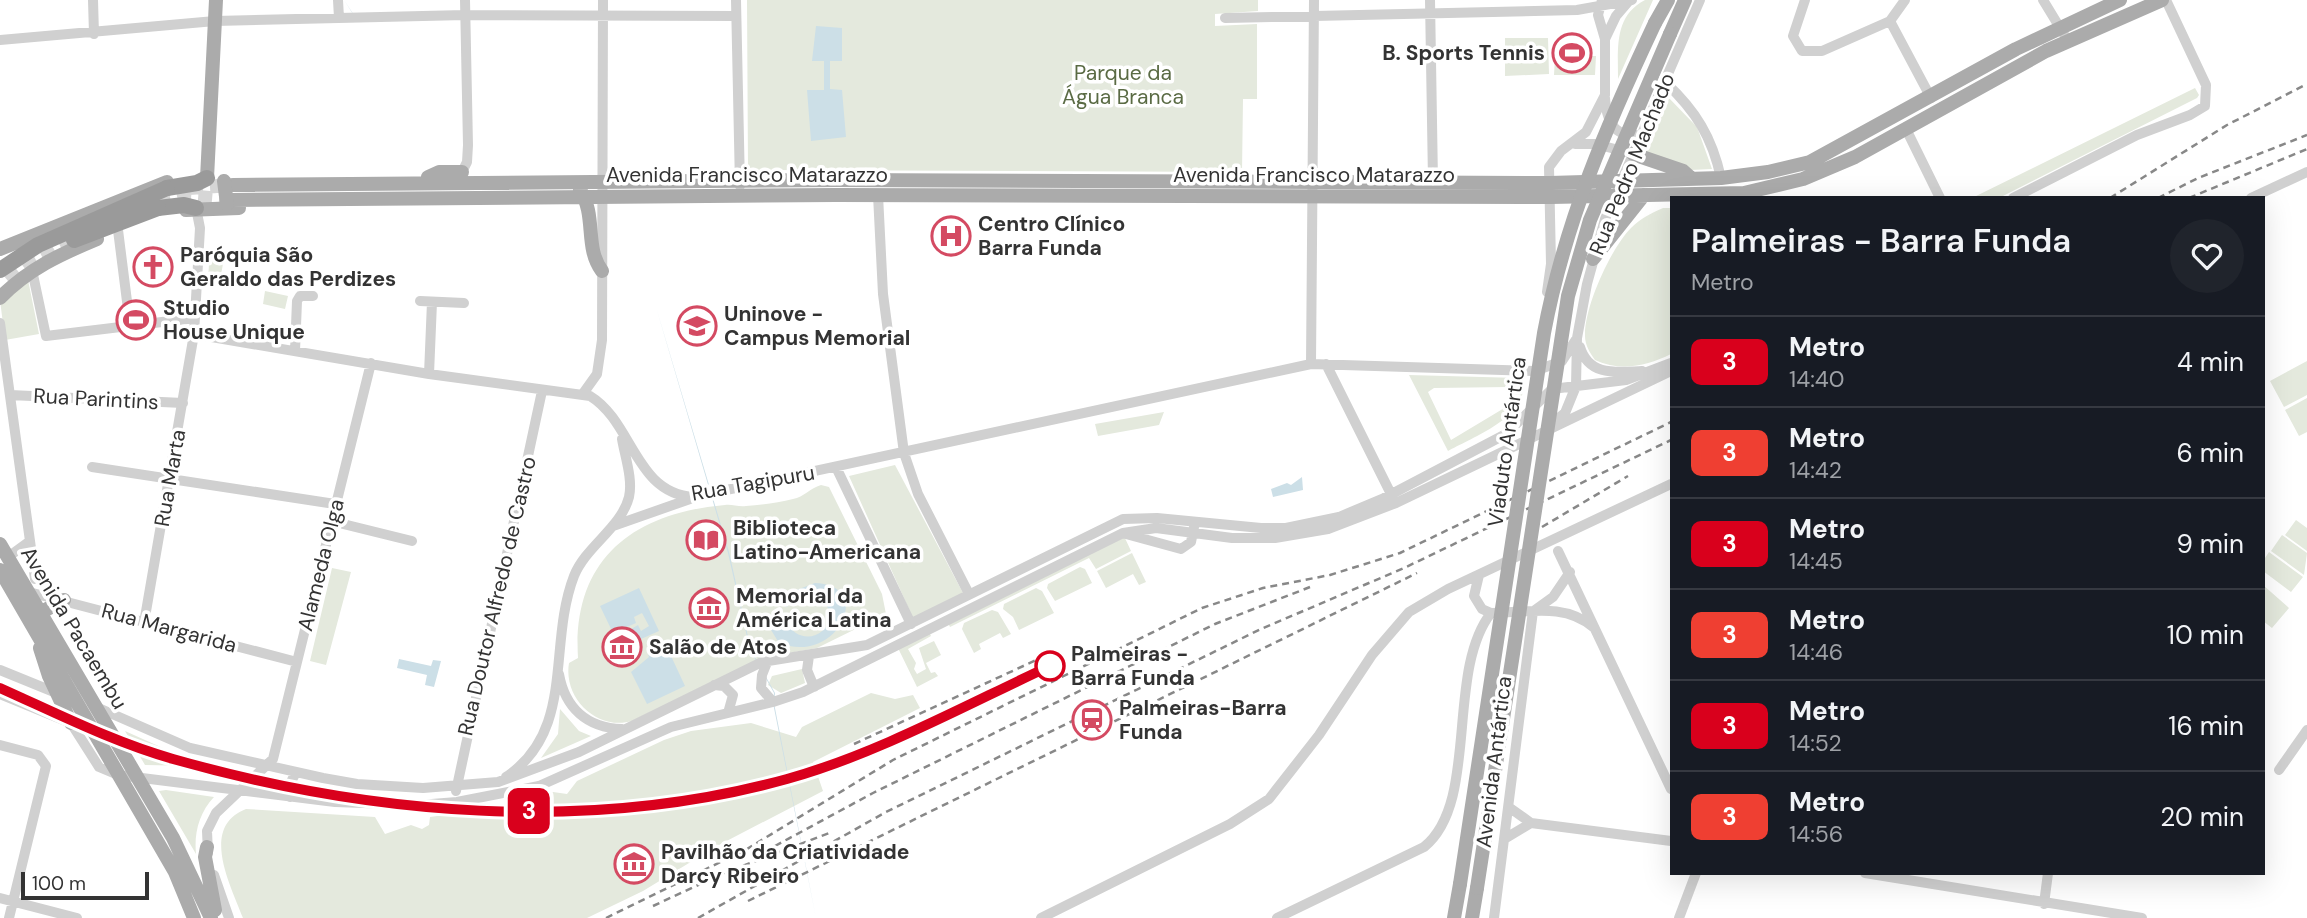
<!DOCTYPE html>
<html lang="en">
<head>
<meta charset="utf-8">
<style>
	:root { --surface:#171b24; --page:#20242c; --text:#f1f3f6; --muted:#9ea1a6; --line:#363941 }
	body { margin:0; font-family:"DM Sans",sans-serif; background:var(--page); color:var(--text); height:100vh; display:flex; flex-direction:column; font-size:26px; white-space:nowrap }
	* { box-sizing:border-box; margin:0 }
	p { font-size:23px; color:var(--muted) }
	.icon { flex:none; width:38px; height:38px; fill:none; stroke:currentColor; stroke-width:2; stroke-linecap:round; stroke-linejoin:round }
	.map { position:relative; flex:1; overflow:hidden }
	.side { position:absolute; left:1670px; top:196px; width:595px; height:679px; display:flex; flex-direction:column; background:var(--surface); border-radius:0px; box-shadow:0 7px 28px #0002 }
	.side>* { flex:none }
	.badge { padding:0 14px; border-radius:10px; font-size:24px; line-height:46px }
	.scale { position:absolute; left:21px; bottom:18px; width:128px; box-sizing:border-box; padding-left:7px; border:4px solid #333; border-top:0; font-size:19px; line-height:24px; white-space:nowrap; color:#333; -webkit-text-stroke:5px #fff; paint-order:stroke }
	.map>.badge { position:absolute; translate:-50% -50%; box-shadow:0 0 0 4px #fff }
	.round { display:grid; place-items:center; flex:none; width:74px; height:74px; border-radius:37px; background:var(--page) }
	.overview { display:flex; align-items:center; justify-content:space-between; height:119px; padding:0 21px }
	h1 { font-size:33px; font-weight:600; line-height:52px }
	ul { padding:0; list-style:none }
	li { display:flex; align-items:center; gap:21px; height:91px; padding:0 21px; border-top:2px solid var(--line) }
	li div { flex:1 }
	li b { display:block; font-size:26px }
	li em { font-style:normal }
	li .badge { min-width:77px; font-weight:700; text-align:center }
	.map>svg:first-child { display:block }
	.green { fill:#e4e9dd; fill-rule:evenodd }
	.water { fill:#ccdfe7 }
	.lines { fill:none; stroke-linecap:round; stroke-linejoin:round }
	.major-tunnel { stroke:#d6d6d6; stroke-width:14; stroke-dasharray:14 7; stroke-linecap:butt }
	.minor { stroke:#d0d0d0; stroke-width:10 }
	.major { stroke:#ababab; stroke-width:14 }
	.highway { stroke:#9a9a9a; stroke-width:16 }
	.rail { stroke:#888; stroke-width:2.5; stroke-dasharray:7 5; stroke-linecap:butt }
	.major-bridge { stroke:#ababab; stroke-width:14 }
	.highway-bridge { stroke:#9a9a9a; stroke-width:16 }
	.line-casing { stroke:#fff; stroke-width:16 }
	.line { stroke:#d9001c; stroke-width:10 }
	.stop-dot { fill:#fff; stroke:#d9001c; stroke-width:3.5 }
	.labels { text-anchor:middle; stroke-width:7; stroke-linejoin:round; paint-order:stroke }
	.poi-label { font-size:21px; font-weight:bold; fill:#333; stroke:#fff; text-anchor:start }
	.park-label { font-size:21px; fill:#5a6b44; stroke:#fff }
	.street-label { font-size:21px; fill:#333; stroke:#fff }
	.stop-label { font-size:21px; font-weight:bold; fill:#333; stroke:#fff; text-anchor:start }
</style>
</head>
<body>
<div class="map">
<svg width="2307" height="918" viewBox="0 0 2307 918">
	<rect width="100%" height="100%" fill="#fff"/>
	<path class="green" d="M 747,0 L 1258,0 L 1258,11 L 1215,14 L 1215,26 L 1257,24 L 1257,99 L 1243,99 L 1242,172 L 748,170 Z
		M 1645,0 L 1653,0 L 1618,79 C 1618,48 1614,16 1645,0 Z
		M 1505,38 L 1548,38 L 1549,74 L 1505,76 Z
		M 1596,56 L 1595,75 L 1554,75 L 1555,57 Z
		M 2195,88 L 2199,95 L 2197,98 L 1999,198 L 1972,198 Z
		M 1666,95 L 1697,127 L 1712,169 L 1691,170 L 1641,151 Z
		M 1663,208 L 1671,208 L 1671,354 C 1647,366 1621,372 1595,360 C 1590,353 1585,345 1585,336 C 1584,307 1611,248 1631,228 C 1640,219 1651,213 1663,208 Z
		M 210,250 L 225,252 L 220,281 L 208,279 Z
		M 27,275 L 39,334 L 5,340 L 0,300 Z
		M 265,291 L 288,296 L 285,309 L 263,304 Z
		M 2307,361 L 2307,395 L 2284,407 L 2270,381 Z
		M 1409,375 L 1519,378 C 1539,412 1471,438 1448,451 ZM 1508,387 L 1512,391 L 1506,407 L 1451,440 L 1428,392 L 1434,388 Z
		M 2307,398 L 2307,432 L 2299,436 L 2285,410 Z
		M 1164,412 L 1159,425 L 1098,436 L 1095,424 Z
		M 895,465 L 963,593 L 913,618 L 849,476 Z
		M 821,485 L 829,487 L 882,594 L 886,614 L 817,648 L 761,658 L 632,721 C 597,731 563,698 569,663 L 578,658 C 572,560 632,513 725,505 C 732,504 738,507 746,506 C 761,505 778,503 793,499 C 804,497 810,488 821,485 Z
		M 2296,520 L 2307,528 L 2307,551 L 2285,535 Z
		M 2282,535 L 2307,553 L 2304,575 L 2271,551 Z
		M 1124,536 L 1131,551 L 1096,569 L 1089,558 L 950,627 L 948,623 Z
		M 2269,552 L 2303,577 L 2291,592 L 2263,571 L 2263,561 Z
		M 1132,553 L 1146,582 L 1139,585 L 1133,574 L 1106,588 L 1097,571 Z
		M 1080,567 L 1085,569 L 1092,583 L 1055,601 L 1047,588 L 1048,584 Z
		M 332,568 L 351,572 L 326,665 L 310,661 Z
		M 2263,585 L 2289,608 L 2272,628 L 2263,621 Z
		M 1036,588 L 1042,591 L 1054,613 L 1019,630 L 1013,617 L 1003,609 L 1004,604 Z
		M 992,610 L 998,612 L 1011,634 L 1003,638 L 1000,633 L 979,644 L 981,649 L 974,653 L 962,629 L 964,623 Z
		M 929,632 L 931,636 L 908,649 L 916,663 L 914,669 L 917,674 L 926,669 L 919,648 L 934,641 L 941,655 L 926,663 L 931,673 L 935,672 L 938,676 L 917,687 L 898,648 Z
		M 802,669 L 805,683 L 781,693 L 768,685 L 772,676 Z
		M 871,693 L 895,699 L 913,695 L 920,708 L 813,762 L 823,791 L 717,846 L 643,891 L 587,918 L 243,918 C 231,886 199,827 246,809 L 375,817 L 385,834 L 411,825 L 422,829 L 429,825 L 430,817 L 516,805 L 553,792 L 567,794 L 577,781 L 664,740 L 691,731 L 751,723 L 796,737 L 802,727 Z
		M 560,709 L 579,731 L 591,736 L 541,758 L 558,734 Z
		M 125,731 L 185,758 L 243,772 L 240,775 L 199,766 L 145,765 Z
		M 166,790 L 214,797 C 199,813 194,833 196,854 L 159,791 Z"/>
	<path class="water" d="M 344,0 L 358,21 L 450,17 L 476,41 L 531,56 L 542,99 L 564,108 L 599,162 L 656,307 L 729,552 L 751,650 L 775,693 L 774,703 L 816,918 L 773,703 L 774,693 L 750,650 L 728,553 L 656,307 L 599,162 L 564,108 L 542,99 L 531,56 L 476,41 L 450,17 L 358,22 Z
		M 816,26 L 842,28 L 842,61 L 830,61 L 830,89 L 842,90 L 846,137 L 811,141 L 807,90 L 824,90 L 824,61 L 812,61 Z
		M 1302,477 L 1303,490 L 1273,497 L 1271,489 L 1287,483 L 1291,485 Z
		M 815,583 C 876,585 837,666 779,643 L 768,625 L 786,621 C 797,645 827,640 831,614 L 821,595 C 807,589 795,592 787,607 L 782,605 L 794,591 Z
		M 639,588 L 659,631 L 641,639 L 638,634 L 616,638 L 638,625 L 641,631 L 649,626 L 642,613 L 634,617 L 636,623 L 613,633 L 600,606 Z
		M 665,643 L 685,686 L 647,704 L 631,672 L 649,657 L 647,651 Z
		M 399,659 L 431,666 L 433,660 L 441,661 L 434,687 L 425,685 L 427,675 L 397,668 Z"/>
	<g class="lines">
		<path class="major-tunnel" d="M 189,188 L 233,185
			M 157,203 L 188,196 L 232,200
			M 8,281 L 29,264 L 84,235"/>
		<path class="minor" d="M 93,0 L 94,34
			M 338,0 L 339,18
			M 736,0 L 740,186
			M 1430,0 L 1433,181
			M 1805,0 L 1793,36 L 1802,51 L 1822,51 L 1890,21
			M 2043,0 L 2068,41
			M 1225,18 L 1577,10 L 1632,0
			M 1890,21 L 1931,98
			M 1890,21 L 1905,0
			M 1605,39 L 1616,16 L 1628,2
			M 0,40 L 215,21 L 465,15 L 736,16
			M 1665,82 C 1696,111 1712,137 1721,178
			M 1605,98 C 1606,116 1612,137 1634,134
			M 1907,131 L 1940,198
			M 1575,144 L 1595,144 L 1627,152
			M 462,172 L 467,162 L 468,145 L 465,0
			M 878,195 L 883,294 L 904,453 L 918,494 L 969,594
			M 2013,198 L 2137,135 L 2190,115 L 2205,106 L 2206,85 L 2166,0
			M 2251,198 L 2307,172
			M 118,230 L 130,325
			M 32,270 L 46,336 L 195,318
			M 1547,292 L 1551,264 L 1549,167 L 1561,151 L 1586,132 L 1605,95 L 1605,39 L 1598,15 L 1602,0
			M 420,301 L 464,303
			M 0,323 L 30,541 L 8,557
			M 194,334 L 429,374 L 590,396 C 633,422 635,494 694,497 L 1311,364 L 1535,371 L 1562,361 L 1577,338
			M 1580,347 C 1589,377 1617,372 1642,371
			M 295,351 L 297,301 L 300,296 L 313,296
			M 1311,364 L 1314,0
			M 1326,364 L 1393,498
			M 429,374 L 432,302
			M 10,395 L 183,403
			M 582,395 L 597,374 L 602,340 L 603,0
			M 1547,427 L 1565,413 L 1576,386 L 1577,338 L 1587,284 L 1605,219 L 1700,0
			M 92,467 L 335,504
			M 836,467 L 911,624
			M 331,521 L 412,541
			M 613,526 L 690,499
			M 1126,534 L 1181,549 L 1191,542 L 1194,527
			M 30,541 L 35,579
			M 1558,551 L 1671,789
			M 1479,575 L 1474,596 L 1482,609 L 1491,613 C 1526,613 1564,602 1593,627
			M 25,591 L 297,662
			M 1535,610 L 1553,597 L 1570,572
			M 144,623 L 194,334 L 200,228 L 196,208
			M 809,656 L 807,670 L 814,687
			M 768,660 L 762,675 L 761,688 L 773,702
			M 0,670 L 59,694
			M 559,674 C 565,708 587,728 622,729
			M 714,685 L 724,686 L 733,695 L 728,713
			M 0,694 L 71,723 L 99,767 L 118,775 L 335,802 L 419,805 L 457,802 L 539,786 L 671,727 L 773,702 L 803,692 L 1123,533 L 1156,528 L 1232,538 L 1275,538 L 1328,529 L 1396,503 L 1671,371
			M 94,706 L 190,748 L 323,778 L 357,784 L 423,788 L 498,782 L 579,752 L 762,662 L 867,645 L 1123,519 L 1157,518 L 1261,528 L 1286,528 L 1339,517 L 1384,498 L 1506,434 L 1552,389 L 1626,380 L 1671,363
			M 0,745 L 38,755 L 46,766 L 9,918
			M 2279,770 L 2307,730
			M 506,777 C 576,730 547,646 574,576 C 586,546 621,528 629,497 C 633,479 625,457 622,439
			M 456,791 L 542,391
			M 290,797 L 288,788 L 296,772
			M 1510,808 L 1531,823 L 1671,841
			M 1506,838 L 1531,823
			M 208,853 L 207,831 L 216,813 L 273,759 L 371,363
			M 1865,873 L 2142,918
			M 214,875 L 229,918
			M 0,898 L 77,918
			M 2044,904 L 2048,873
			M 1041,918 L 1230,824 L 1269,799 L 1319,735 L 1372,655 L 1409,612 L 1448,589 L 1671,484
			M 1277,918 L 1424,847 C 1480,802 1445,672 1491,613
			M 1494,918 L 1533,611
			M 1679,918 L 1696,873"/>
		<path class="major" d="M 1655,23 L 1668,0
			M 1670,34 L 1685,0
			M 1633,154 L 1683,171 L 1692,179
			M 428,177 L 439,172 L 462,172
			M 207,178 L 216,0
			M 233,185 L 837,180 L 1550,183 L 1721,178 L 1768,172 L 1810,162 L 2016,49 L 2120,0
			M 580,190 C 597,216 584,247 602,271
			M 232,200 L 836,195 L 1551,197 L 1744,193 L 1803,179 L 1855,157 L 2046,51 L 2162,0
			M 186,210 L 239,208
			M 0,249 L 167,182
			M 1593,259 L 1644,195
			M 0,298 C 28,269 61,254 97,239
			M 0,544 L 173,838 L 211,918
			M 0,570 L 175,872 L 194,918
			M 34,616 L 64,600
			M 40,648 L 49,676 L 71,723
			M 207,847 L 205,857 L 215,910
			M 1454,918 L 1460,884
			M 1472,918 L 1477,888"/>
		<path class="highway" d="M 167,188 L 197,183 L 207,178
			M 158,208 L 184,205 L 196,208"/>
		<path class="rail" d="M 2110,198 L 2227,125 L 2307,84
			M 2158,198 L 2198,178 L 2307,135
			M 2189,198 L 2307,149
			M 1542,527 L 1628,476
			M 854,744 L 1045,656
			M 711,796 C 832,772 940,718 1050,666
			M 775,846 L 873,793 L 1215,624 L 1310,587
			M 732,870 L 832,832
			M 748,901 L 1417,573
			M 653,906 L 739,866
			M 606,918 L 747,849 L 893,760 L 1202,608 L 1263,588 L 1330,575 L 1400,553 L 1671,422
			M 698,918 L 886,812 L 1261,629 L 1404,568 L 1671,440"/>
		<path class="major-bridge" d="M 224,181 L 227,204
			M 1460,884 L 1544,333 C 1565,221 1607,125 1655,23
			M 1477,888 L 1568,296 L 1590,220 L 1670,34"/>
		<path class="highway-bridge" d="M 74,240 L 158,208
			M 0,270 L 38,245 L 167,188"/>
	</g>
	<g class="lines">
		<g class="line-casing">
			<path id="line" d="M 0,688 C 56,713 113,742 173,759 C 370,815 588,834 787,779 C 877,754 966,705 1050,666"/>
		</g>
		<use href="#line" class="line"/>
	</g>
	<defs>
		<g id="stadium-ring" transform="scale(2.0125)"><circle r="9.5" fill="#fff" stroke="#d44a62" stroke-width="1.5"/><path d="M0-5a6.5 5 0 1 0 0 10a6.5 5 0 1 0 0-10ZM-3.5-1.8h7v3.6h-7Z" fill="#d44a62"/></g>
		<g id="hospital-ring" transform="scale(2.0125)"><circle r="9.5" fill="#fff" stroke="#d44a62" stroke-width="1.5"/><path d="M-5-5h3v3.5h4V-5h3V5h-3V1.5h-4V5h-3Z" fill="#d44a62"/></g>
		<g id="church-ring" transform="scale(2.0125)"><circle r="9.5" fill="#fff" stroke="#d44a62" stroke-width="1.5"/><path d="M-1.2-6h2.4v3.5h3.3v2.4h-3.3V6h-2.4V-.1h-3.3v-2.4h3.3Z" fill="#d44a62"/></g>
		<g id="university-ring" transform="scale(2.0125)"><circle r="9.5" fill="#fff" stroke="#d44a62" stroke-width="1.5"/><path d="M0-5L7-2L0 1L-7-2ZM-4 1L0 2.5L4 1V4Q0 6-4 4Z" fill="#d44a62"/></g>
		<g id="library-ring" transform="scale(2.0125)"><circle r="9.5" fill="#fff" stroke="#d44a62" stroke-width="1.5"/><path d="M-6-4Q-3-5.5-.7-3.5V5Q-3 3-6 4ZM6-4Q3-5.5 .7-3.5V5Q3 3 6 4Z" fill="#d44a62"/></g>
		<g id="museum-ring" transform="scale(2.0125)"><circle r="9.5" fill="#fff" stroke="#d44a62" stroke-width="1.5"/><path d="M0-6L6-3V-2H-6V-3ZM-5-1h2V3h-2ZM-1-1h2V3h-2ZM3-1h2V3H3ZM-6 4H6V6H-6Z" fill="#d44a62"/></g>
		<g id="station-ring" transform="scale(2.0125)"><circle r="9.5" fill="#fff" stroke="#d44a62" stroke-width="1.5"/><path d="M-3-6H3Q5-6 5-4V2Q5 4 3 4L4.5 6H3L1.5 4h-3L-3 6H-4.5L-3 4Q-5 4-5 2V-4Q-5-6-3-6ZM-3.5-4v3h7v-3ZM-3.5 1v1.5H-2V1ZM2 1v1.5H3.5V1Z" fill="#d44a62"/></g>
	</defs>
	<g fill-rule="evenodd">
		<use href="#stadium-ring" x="1572" y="53"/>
		<use href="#hospital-ring" x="951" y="236"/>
		<use href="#church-ring" x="153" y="267"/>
		<use href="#stadium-ring" x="136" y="320"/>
		<use href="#university-ring" x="697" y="326"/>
		<use href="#library-ring" x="706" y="540"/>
		<use href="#museum-ring" x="709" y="608"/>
		<use href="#museum-ring" x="622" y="647"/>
		<use href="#station-ring" x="1092" y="720"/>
		<use href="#museum-ring" x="634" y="864"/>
	</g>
	<circle class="stop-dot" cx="1050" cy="666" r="14"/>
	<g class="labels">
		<g class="poi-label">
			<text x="1545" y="60" text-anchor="end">B. Sports Tennis</text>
			<text x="978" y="231">Centro Clínico<tspan x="978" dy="24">Barra Funda</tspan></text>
			<text x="180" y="262">Paróquia São<tspan x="180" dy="24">Geraldo das Perdizes</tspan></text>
			<text x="163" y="315">Studio<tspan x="163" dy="24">House Unique</tspan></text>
			<text x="724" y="321">Uninove -<tspan x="724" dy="24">Campus Memorial</tspan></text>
			<text x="733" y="535">Biblioteca<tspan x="733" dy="24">Latino-Americana</tspan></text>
			<text x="736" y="603">Memorial da<tspan x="736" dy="24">América Latina</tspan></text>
			<text x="649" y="654">Salão de Atos</text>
			<text x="1119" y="715">Palmeiras-Barra<tspan x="1119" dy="24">Funda</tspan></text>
			<text x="661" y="859">Pavilhão da Criatividade<tspan x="661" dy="24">Darcy Ribeiro</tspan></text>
		</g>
		<g class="park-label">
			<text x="1123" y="80">Parque da<tspan x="1123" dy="24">Água Branca</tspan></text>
		</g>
		<g class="street-label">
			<text transform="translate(1632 164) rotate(-68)" y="7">Rua Pedro Machado</text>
			<text x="747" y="182">Avenida Francisco Matarazzo</text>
			<text x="1314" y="182">Avenida Francisco Matarazzo</text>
			<text transform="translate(96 399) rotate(3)" y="7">Rua Parintins</text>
			<text transform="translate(1507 442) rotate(-82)" y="7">Viaduto Antártica</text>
			<text transform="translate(170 478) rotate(-80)" y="7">Rua Marta</text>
			<text transform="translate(753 483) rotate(-10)" y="7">Rua Tagipuru</text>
			<text transform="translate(321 565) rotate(-76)" y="7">Alameda Olga</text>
			<text transform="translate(497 596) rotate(-77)" y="7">Rua Doutor Alfredo de Castro</text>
			<text transform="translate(74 628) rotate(59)" y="7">Avenida Pacaembu</text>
			<text transform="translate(169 628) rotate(15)" y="7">Rua Margarida</text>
			<text transform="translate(1494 762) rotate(-83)" y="7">Avenida Antártica</text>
		</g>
		<g class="stop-label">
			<text x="1071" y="661">Palmeiras -<tspan x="1071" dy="24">Barra Funda</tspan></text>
		</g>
	</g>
</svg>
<div class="scale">100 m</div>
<b class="badge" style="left:529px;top:811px;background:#d9001c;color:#fff">3</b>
<section class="side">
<div class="overview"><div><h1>Palmeiras - Barra Funda</h1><p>Metro</p></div><a class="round"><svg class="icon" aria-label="heart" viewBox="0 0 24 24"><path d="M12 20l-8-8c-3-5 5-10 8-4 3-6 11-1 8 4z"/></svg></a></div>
<ul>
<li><span class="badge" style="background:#d9001c;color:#fff">3</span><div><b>Metro</b><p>14:40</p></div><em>4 min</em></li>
<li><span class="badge" style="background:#ef3f32;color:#fff">3</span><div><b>Metro</b><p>14:42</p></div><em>6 min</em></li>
<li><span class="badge" style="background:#d9001c;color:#fff">3</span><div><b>Metro</b><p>14:45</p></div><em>9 min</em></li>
<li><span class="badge" style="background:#ef3f32;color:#fff">3</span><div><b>Metro</b><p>14:46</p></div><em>10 min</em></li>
<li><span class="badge" style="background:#d9001c;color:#fff">3</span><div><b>Metro</b><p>14:52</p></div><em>16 min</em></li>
<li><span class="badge" style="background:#ef3f32;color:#fff">3</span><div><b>Metro</b><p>14:56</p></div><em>20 min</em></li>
</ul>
</section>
</div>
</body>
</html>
